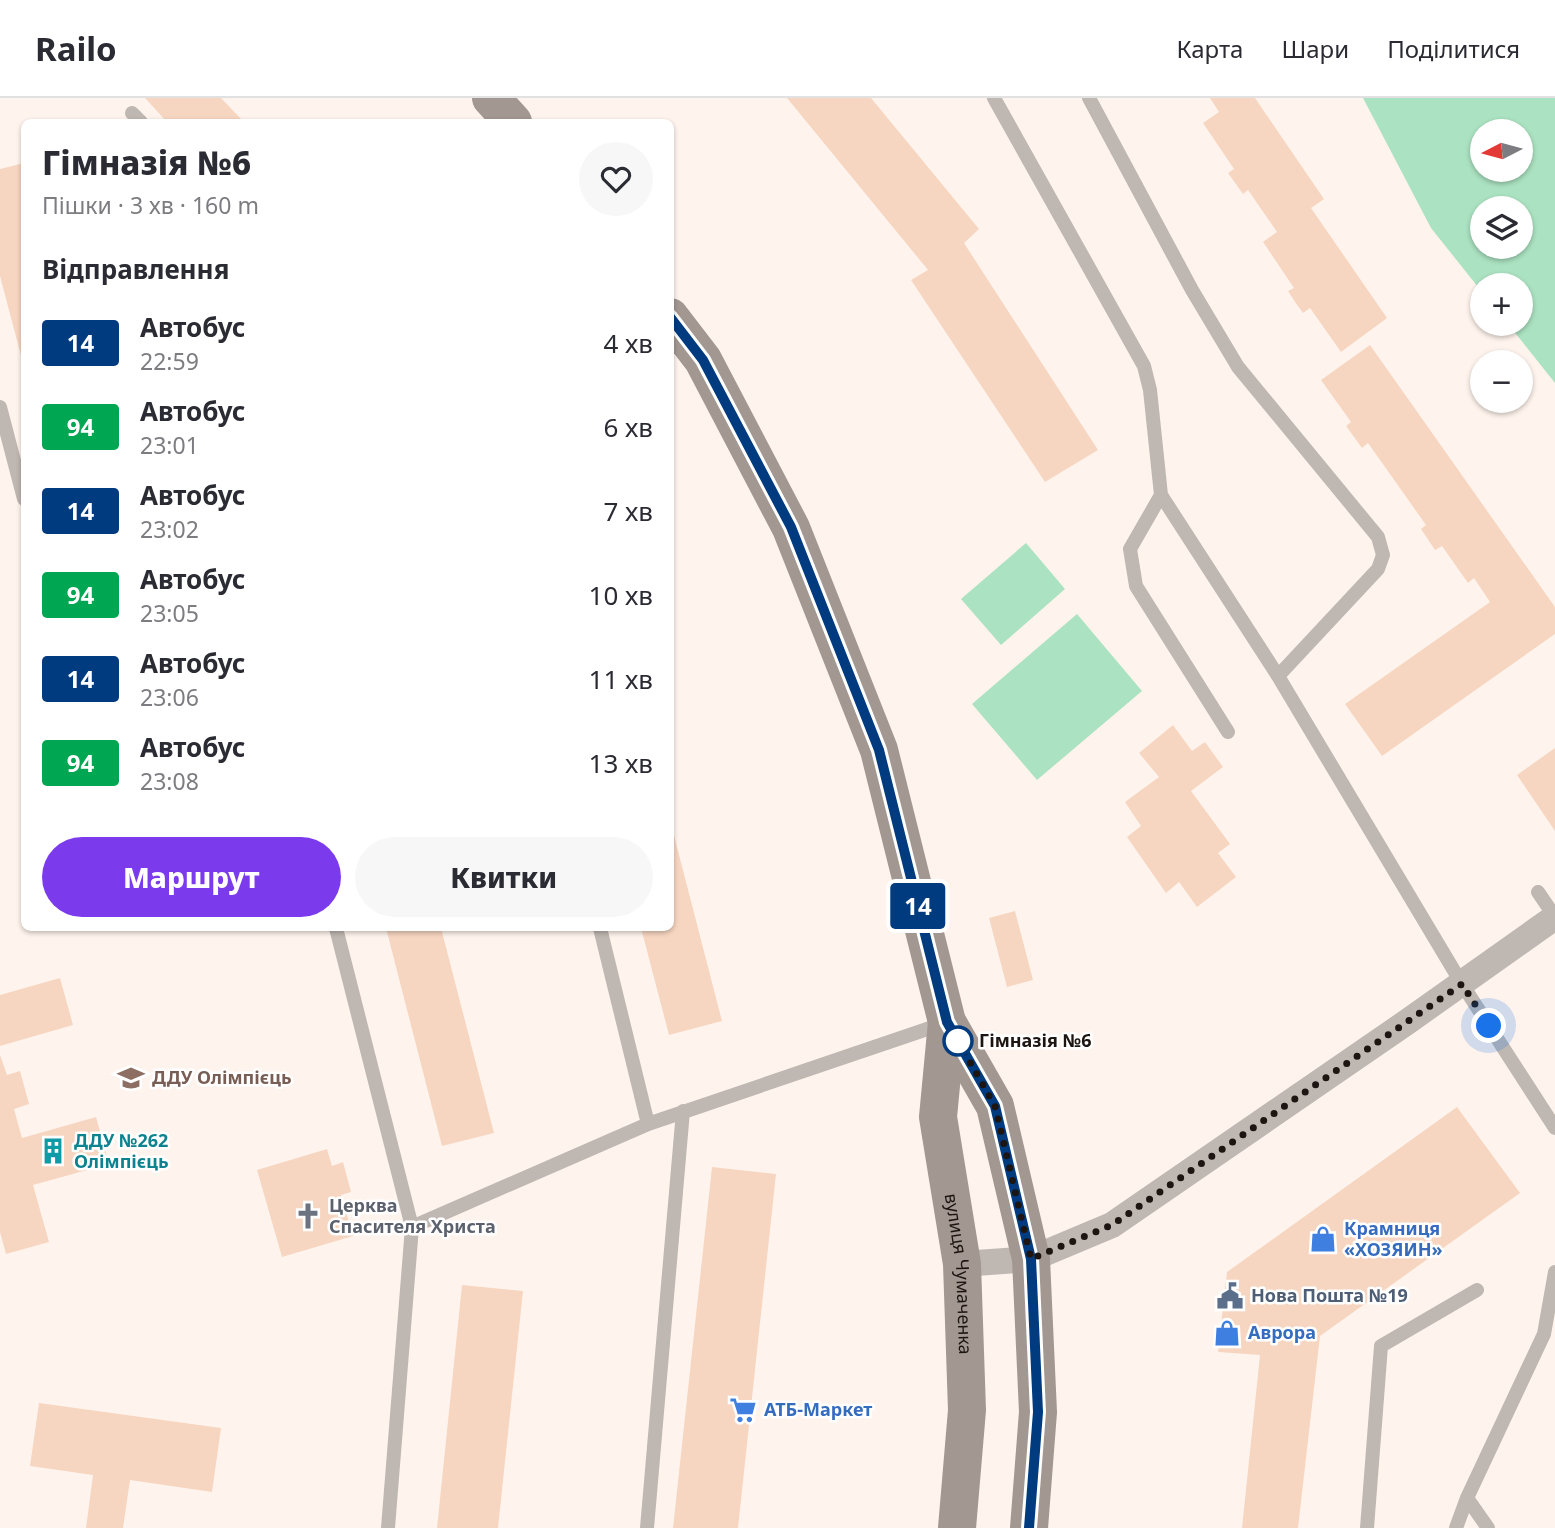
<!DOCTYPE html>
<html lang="uk">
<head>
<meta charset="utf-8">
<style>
	:root { --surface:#fff; --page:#f7f7f7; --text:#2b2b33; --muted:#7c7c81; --line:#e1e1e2; --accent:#7c3aed }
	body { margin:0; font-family:"Noto Sans",sans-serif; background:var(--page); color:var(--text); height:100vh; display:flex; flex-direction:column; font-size:26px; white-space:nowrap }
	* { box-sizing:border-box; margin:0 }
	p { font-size:23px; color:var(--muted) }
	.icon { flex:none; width:38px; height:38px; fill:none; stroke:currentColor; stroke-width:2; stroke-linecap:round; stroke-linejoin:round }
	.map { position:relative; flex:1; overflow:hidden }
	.side { position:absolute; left:21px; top:21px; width:653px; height:812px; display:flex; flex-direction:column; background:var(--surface); border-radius:10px; box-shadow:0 2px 5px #0004 }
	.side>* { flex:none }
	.badge { padding:0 14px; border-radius:5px; font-size:24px; line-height:46px }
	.needle { width:46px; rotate:264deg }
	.buttons { position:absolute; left:1470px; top:21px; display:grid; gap:14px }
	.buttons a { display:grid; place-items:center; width:63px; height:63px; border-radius:50%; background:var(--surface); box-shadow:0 2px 5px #0004; font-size:35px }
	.you { position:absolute; width:35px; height:35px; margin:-18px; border:5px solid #fff; border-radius:50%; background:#1a73e8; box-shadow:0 0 0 10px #1a73e833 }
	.map>.badge { position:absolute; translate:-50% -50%; box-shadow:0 0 0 4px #fff }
	h2 { padding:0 21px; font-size:26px; line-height:63px }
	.round { display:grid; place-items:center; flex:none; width:74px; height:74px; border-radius:37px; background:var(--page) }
	.headline { display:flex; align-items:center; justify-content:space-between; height:119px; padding:0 21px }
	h1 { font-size:33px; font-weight:800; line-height:52px }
	.primary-button { display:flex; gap:14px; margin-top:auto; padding:14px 21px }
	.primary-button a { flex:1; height:80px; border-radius:42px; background:var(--accent); color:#fff; font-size:28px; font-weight:800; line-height:80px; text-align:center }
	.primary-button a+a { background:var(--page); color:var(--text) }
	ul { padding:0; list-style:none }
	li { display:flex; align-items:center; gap:21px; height:84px; padding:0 21px }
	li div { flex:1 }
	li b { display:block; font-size:26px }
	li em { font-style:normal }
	li .badge { min-width:77px; font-weight:700; text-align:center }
	header { display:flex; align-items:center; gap:42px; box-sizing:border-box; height:98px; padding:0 35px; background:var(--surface); border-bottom:2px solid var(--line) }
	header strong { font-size:33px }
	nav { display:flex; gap:38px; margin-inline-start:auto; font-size:24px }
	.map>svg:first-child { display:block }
	.green { fill:#abe2c1; fill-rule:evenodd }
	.building { fill:#f7d6c1 }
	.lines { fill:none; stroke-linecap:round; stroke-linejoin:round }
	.lane { stroke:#bfb7b2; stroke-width:14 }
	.street { stroke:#bfb7b2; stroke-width:26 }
	.secondary { stroke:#a39891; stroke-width:38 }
	.line-casing { stroke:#fff; stroke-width:16 }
	.line { stroke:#003b80; stroke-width:10 }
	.walk { stroke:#1c1512; stroke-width:7; stroke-dasharray:0 12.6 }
	.stop-dot { fill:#fff; stroke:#003b80; stroke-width:3.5 }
	.labels { text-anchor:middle; stroke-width:5; stroke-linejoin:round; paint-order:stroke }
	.stop-label { font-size:18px; font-weight:bold; fill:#1c1512; stroke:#fff; text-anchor:start }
	.education-label { font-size:18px; font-weight:bold; fill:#785e54; stroke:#fff; text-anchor:start }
	.culture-label { font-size:18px; font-weight:bold; fill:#0d838f; stroke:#fff; text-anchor:start }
	.worship-label { font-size:18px; font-weight:bold; fill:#5b616d; stroke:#fff; text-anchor:start }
	.shop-label { font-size:18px; font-weight:bold; fill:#366cbe; stroke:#fff; text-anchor:start }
	.street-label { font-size:18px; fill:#1c1512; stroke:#fff }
	.service-label { font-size:18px; font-weight:bold; fill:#4e5e75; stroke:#fff; text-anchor:start }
</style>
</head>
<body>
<header>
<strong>Railo</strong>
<nav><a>Карта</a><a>Шари</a><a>Поділитися</a></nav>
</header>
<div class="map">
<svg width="1555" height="1430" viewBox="0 0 1555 1430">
	<rect width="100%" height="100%" fill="#fff4ed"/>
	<path class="green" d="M 1363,0 L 1555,0 L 1555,285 L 1508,226 L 1521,226 L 1521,187 L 1482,187 L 1482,194 L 1431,130 ZM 1482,33 L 1521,33 L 1521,72 L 1482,72 ZM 1482,110 L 1521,110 L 1521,149 L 1482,149 Z
		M 1026,445 L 1065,491 L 1001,547 L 961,501 Z
		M 1077,516 L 1142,593 L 1037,682 L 972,606 Z"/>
	<path class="building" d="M 145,0 L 221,0 L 244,24 L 167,24 Z
		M 787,0 L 871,0 L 979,131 L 964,145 L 1098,352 L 1045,384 L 911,182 L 928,172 Z
		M 1210,0 L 1255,0 L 1324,101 L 1311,110 L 1387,220 L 1341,254 L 1310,210 L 1303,215 L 1295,204 L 1288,193 L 1294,190 L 1263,144 L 1277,134 L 1248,92 L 1243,96 L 1228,75 L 1234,71 L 1203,25 L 1219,14 Z
		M 24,65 L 24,269 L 0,178 L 0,71 Z
		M 1370,247 L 1555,509 L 1555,536 L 1382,658 L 1345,606 L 1490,504 L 1474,480 L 1468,485 L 1442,448 L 1435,452 L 1421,431 L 1426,427 L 1368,345 L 1362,350 L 1346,328 L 1351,324 L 1321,282 Z
		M 1173,627 L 1192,653 L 1205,644 L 1223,669 L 1191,693 L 1230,746 L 1218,755 L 1236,779 L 1197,809 L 1179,784 L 1166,795 L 1127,739 L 1141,728 L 1125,704 L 1159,679 L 1139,655 Z
		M 1555,650 L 1555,733 L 1517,677 Z
		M 670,722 L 722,923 L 669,937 L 641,830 L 670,830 Z
		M 1015,813 L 1033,882 L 1007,889 L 989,820 Z
		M 386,830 L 441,830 L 494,1035 L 442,1048 Z
		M 60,880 L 73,927 L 0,948 L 0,897 Z
		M 0,957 L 7,977 L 20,973 L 29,1006 L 14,1011 L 22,1040 L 96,1019 L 109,1066 L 33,1087 L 49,1144 L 6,1156 L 0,1134 Z
		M 1457,1009 L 1520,1095 L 1320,1238 L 1298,1430 L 1242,1430 L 1260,1257 L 1218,1254 L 1227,1174 Z
		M 327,1051 L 332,1068 L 343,1064 L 351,1094 L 341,1097 L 353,1138 L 282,1159 L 257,1072 Z
		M 712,1069 L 776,1076 L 738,1430 L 673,1430 Z
		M 462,1187 L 523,1193 L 498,1430 L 437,1430 Z
		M 39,1305 L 221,1330 L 212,1394 L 130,1382 L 123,1430 L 86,1430 L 93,1377 L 30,1368 Z"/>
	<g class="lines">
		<path class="lane" d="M 994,0 L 1144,268 L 1150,292 L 1161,397 L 1278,578 L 1462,886 L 1555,1030
			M 1089,0 L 1192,192 L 1238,269 L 1378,439 L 1383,457 L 1378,471 L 1278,578
			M 132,15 L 141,24
			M 0,309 L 24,401
			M 1161,397 L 1130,451 L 1136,488 L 1228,634
			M 1538,794 L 1555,819
			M 336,830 L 412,1129 L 388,1430
			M 600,830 L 648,1026
			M 412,1129 L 648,1026 L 942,926
			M 1467,1400 L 1488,1430
			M 647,1430 L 683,1013
			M 1367,1430 L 1381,1248 L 1477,1192
			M 1456,1430 L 1467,1400 L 1544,1236 L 1555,1174"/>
		<path class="street" d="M 962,1166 L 1031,1161 L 1112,1127 L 1407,924 L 1555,819"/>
		<g class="secondary">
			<path d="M 491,0 L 513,24"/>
			<path d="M 670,219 L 703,262 L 791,430 L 879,652 L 947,924 L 995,1008 L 1031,1161 L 1038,1314 L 1029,1430"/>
			<path id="s1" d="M 947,924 L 938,1019 L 962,1166 L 967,1312 L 957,1430"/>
		</g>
	</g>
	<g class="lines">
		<g class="line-casing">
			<path id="line" d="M 670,219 L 703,262 L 791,429 L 879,652 L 947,924 L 995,1008 L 1031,1161 L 1038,1314 L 1029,1430"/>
		</g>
		<use href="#line" class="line"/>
		<path class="walk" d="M 958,943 L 995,1008 L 1031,1161 L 1112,1127 L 1462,886 L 1489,928"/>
	</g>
	<defs>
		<g id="school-bare" transform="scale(2.1)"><path d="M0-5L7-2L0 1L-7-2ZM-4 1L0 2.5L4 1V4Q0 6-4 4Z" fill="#8d6e63" stroke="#fff" stroke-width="2.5" paint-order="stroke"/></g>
		<g id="building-bare" transform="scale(2.1)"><path d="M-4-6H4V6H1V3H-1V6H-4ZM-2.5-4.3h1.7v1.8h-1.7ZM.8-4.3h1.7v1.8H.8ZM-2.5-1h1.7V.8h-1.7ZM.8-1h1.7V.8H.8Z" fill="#0f9aa8" stroke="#fff" stroke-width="2.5" paint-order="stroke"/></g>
		<g id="church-bare" transform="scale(2.1)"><path d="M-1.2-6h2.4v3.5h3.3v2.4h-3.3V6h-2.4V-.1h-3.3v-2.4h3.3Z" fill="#6b7280" stroke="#fff" stroke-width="2.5" paint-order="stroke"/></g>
		<g id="shop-bare" transform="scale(2.1)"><path d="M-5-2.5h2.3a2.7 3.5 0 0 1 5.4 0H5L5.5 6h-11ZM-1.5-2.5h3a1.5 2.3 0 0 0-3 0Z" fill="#3f7fe0" stroke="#fff" stroke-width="2.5" paint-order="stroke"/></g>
		<g id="civic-bare" transform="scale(2.1)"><path d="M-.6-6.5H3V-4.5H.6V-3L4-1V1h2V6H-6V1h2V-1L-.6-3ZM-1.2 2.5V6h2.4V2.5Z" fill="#5c6f8a" stroke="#fff" stroke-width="2.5" paint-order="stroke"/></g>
		<g id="supermarket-bare" transform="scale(2.1)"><path d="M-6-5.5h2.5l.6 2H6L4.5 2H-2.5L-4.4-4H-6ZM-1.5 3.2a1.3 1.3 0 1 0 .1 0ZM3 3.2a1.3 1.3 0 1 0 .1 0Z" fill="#3f7fe0" stroke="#fff" stroke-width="2.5" paint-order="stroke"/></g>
	</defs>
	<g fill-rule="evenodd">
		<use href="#school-bare" x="131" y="980"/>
		<use href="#building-bare" x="53" y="1053"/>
		<use href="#church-bare" x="308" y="1118"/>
		<use href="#shop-bare" x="1323" y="1141"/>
		<use href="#civic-bare" x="1230" y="1198"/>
		<use href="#shop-bare" x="1227" y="1235"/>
		<use href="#supermarket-bare" x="743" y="1312"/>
	</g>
	<circle class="stop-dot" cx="958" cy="943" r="14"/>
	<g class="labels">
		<g class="stop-label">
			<text x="979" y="949">Гімназія №6</text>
		</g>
		<g class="education-label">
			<text x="152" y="986">ДДУ Олімпієць</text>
		</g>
		<g class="culture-label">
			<text x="74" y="1049">ДДУ №262<tspan x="74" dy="21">Олімпієць</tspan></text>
		</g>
		<g class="worship-label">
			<text x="329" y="1114">Церква<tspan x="329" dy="21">Спасителя Христа</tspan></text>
		</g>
		<g class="shop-label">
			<text x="1344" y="1137">Крамниця<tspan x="1344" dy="21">«ХОЗЯИН»</tspan></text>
			<text x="1248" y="1241">Аврора</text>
			<text x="764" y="1318">АТБ-Маркет</text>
		</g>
		<g class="street-label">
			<text dy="6" stroke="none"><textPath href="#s1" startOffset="254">вулиця Чумаченка</textPath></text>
		</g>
		<g class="service-label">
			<text x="1251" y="1204">Нова Пошта №19</text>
		</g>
	</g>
</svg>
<div class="buttons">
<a><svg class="needle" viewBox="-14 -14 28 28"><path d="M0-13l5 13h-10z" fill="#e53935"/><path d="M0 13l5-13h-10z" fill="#7c7c81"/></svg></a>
<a><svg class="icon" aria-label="layers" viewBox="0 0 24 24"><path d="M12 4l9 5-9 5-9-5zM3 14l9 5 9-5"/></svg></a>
<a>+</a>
<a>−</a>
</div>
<div class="you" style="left:1489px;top:928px"></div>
<b class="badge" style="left:918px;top:808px;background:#003b80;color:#fff">14</b>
<section class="side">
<div class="headline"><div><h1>Гімназія №6</h1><p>Пішки · 3 хв · 160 m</p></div><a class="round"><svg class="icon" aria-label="heart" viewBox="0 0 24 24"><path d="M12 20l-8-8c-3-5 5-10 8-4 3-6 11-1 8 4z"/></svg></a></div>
<h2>Відправлення</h2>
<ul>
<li><span class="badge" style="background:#003b80;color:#fff">14</span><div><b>Автобус</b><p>22:59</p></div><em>4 хв</em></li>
<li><span class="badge" style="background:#00a651;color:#fff">94</span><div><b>Автобус</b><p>23:01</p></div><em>6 хв</em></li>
<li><span class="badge" style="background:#003b80;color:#fff">14</span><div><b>Автобус</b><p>23:02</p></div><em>7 хв</em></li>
<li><span class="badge" style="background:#00a651;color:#fff">94</span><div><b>Автобус</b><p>23:05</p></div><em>10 хв</em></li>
<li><span class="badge" style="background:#003b80;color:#fff">14</span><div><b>Автобус</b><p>23:06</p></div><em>11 хв</em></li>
<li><span class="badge" style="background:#00a651;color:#fff">94</span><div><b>Автобус</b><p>23:08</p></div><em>13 хв</em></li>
</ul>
<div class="primary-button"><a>Маршрут</a><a>Квитки</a></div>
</section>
</div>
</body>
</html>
